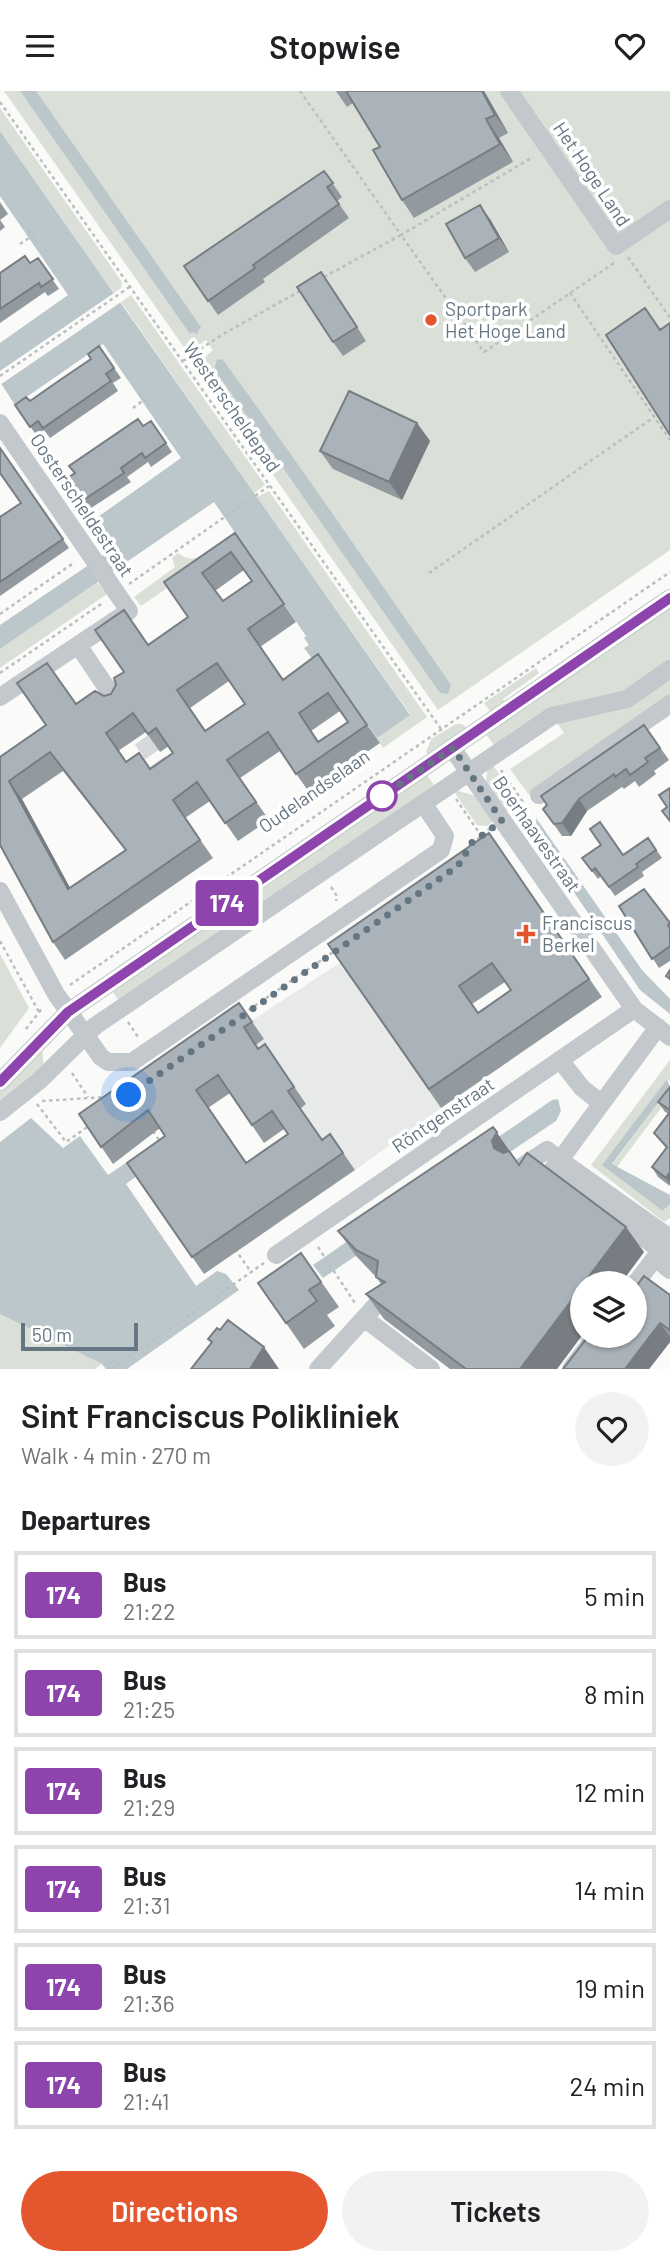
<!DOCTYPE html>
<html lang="en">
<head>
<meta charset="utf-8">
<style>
	:root { --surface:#fff; --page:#f2f2f2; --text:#202124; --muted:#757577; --line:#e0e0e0; --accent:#e4572e }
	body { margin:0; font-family:Barlow,sans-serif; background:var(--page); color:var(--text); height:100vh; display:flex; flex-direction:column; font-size:26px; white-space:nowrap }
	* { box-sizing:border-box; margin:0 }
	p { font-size:23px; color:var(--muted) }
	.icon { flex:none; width:38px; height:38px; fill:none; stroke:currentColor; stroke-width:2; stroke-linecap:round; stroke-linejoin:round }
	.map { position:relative; height:1278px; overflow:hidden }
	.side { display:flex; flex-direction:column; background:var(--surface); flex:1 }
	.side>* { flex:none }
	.badge { padding:0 14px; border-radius:5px; font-size:24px; line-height:46px }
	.controls { position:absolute; left:570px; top:1180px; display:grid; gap:14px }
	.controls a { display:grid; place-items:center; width:77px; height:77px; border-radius:50%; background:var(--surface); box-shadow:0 2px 5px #0004; font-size:35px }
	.scale { position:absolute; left:21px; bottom:18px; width:117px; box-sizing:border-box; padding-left:7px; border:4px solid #657683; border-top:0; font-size:19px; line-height:24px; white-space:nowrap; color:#657683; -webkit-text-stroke:5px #fff; paint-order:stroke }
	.you { position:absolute; width:35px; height:35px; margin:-18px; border:5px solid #fff; border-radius:50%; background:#1a73e8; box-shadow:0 0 0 10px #1a73e833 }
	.map>.badge { position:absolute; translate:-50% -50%; box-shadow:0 0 0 4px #fff }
	h2 { padding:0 21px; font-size:26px; line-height:63px }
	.round { display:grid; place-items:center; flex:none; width:74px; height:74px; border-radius:37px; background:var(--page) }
	.overview { display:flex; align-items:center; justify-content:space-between; height:119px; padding:0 21px }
	h1 { font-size:33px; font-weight:600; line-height:52px }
	.cta { display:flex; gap:14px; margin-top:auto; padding:14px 21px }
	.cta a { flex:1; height:80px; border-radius:42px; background:var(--accent); color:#fff; font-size:28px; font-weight:600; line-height:80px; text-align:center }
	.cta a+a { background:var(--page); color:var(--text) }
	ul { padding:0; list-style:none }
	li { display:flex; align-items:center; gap:21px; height:88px; margin:0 14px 10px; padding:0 7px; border:4px solid var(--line); border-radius:0px }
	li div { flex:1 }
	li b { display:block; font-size:26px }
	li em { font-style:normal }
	li .badge { min-width:77px; font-weight:700; text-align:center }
	header { display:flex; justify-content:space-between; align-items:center; height:91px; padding:0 21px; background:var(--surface); font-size:32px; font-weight:600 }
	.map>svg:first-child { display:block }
	.built { fill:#e8e9e9 }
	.green { fill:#dadfd7; fill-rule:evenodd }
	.water { fill:#bbc7cb }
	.pier { fill:#fafaf8 }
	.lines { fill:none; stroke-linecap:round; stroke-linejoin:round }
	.minor-tunnel { stroke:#d5d9db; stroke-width:18; stroke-dasharray:18 9; stroke-linecap:butt }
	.path { stroke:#bbbfc2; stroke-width:2.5; stroke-dasharray:3.5 3.5; stroke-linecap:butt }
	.minor { stroke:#c3c8cc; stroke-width:18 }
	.wall { fill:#929a9f; fill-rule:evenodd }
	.shaded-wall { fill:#777d82 }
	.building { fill:#aab3b9; stroke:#777d82; stroke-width:2; fill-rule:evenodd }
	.line-casing { stroke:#fff; stroke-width:16 }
	.line { stroke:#8e44ad; stroke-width:10 }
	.walk { stroke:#657683; stroke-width:7; stroke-dasharray:0 12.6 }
	.poi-dot { fill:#e4572e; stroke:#fff; stroke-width:2.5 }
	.stop-dot { fill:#fff; stroke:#8e44ad; stroke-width:3.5 }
	.labels { text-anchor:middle; stroke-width:7; stroke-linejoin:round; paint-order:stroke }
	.street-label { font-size:19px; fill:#657683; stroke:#fff }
	.poi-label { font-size:19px; fill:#657683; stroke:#fff; text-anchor:start }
</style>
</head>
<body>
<header><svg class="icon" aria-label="menu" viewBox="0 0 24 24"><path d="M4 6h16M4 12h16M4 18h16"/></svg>Stopwise<svg class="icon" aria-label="heart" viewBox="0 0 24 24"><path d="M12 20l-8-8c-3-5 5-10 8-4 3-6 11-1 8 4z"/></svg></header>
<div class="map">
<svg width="670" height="1278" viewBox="0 0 670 1278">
	<rect width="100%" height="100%" fill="#fafaf8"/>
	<path class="built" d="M 341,871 L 441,1017 L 355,1079 L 342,1061 L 334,1067 L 300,1018 L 306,1014 L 256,954 L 264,948 L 251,930 Z"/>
	<path class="green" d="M 4,0 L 20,0 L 191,243 L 194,241 L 32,0 L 670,0 L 670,459 L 438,619 L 196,274 L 213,259 L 206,249 L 188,262 ZM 217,268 L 219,270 L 443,604 L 214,278 Z
		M 0,17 L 122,191 L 121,197 L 114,202 L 0,40 Z
		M 131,204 L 265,394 L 254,402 L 121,211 Z
		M 269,400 L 427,626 L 383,657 L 377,647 L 410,623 L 257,406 Z
		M 230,445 L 234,451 L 141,515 L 134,506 L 175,476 L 172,467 L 178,462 C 196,478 214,456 230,445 Z
		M 97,491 L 107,503 L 0,577 L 0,558 Z
		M 670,511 L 670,572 L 627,601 L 496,657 L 483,639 Z
		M 536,577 L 539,582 L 503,608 L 506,614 L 492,623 L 484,612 Z
		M 670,584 L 670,608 L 529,704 L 510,678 L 564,642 L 558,633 Z
		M 456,633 L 462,633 L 469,639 L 430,666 L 426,661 L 431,648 Z
		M 492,673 L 516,706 L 513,715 L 504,721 C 494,705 477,690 492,673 Z
		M 425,681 L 436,697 L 120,912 L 111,898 Z
		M 452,698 L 476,705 L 494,730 L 487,735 L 477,734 Z
		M 0,863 L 29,917 L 0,957 Z
		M 42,958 L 44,976 L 0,1016 L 0,998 Z
		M 670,969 L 670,990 L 667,988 L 603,1074 L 664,1120 L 670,1113 L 670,1127 L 664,1131 L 591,1074 Z
		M 670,996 L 670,1005 L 617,1076 L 612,1074 Z
		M 0,1223 L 102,1273 L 95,1278 L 0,1278 Z"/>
	<path class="water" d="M 20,0 L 36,0 L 201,236 L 196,244 L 194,241 L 190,243 Z
		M 0,40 L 410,624 L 377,647 L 324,570 L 317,574 L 304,557 L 309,554 L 304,547 L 306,545 L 214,411 L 0,558 L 0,534 L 108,461 L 110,451 L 95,428 L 181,367 L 103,253 L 15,314 L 0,291 L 0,252 L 68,204 L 0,105 Z
		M 217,268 L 223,269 C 301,376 376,485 451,594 L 448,603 L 440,602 L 214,278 Z
		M 536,727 L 642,879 L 670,908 L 670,923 L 640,899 L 538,748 Z
		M 667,988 L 670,996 L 612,1073 L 670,1104 L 670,1113 L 663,1120 L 602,1074 Z
		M 558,1008 L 561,1020 L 556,1030 L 323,1187 L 313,1174 L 552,1009 Z
		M 31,1027 L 63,1057 L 80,1045 L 108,1084 L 145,1059 L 141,1082 L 126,1093 L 196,1195 L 217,1180 L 226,1183 L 239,1199 L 127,1278 L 106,1278 L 102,1273 L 0,1223 L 0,1051 Z"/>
	<path class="pier" d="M 117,200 L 124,209 L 0,294 L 0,280 Z"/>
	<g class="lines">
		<path class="minor-tunnel" d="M 127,626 L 165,681"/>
		<path class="path" d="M 300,0 L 401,144 L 533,66
			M 0,11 L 441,638
			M 28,139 L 37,151
			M 20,153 L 32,145
			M 628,166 L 670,227
			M 324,186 L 401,144 L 484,261 L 614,172
			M 570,202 L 670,349
			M 183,270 L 223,243 L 300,200
			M 0,285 L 131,195
			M 140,302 L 149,315
			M 133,317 L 144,309
			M 429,482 L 654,326
			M 129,493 L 269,395
			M 0,523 L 75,471
			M 0,582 L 104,511
			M 501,679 L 523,711
			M 456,708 L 480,743
			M 467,758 L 490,737
			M 331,796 L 337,805 L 336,810
			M 0,850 L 39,921
			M 70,894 L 670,481
			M 243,923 L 336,859
			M 128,931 L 138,946
			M 26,938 L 43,916
			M 72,982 L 88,1006
			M 42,1010 L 105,1006
			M 37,1013 L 66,1051 L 90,1034
			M 153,1040 L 161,1052
			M 318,1156 L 355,1212
			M 235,1158 L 251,1181
			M 112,1278 L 264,1172"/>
		<path class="minor" d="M 509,0 L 616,155 L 670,118
			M 0,332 L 129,520 L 0,606
			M 78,554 L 117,612
			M 452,657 L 634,918 L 670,946
			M 539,704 L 670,613
			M 0,800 L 56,903 L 101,966 L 108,971 L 132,971 L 441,759 L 445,745 L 423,712
			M 658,936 L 560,1069 L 670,1147
			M 560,969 L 582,997 L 601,1012
			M 0,991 L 68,921 L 670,507
			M 0,1021 L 39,990 L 95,935 L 552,625 L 627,608 L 670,578
			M 521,1076 L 547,1059 L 560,1069 L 552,1079 L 660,1159
			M 660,1159 L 664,1174 L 670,1179
			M 276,1164 L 634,918
			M 635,1193 L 668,1150
			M 364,1227 L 431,1278
			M 318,1278 L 386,1203
			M 571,1278 L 597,1244"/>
	</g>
	<path class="wall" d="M 336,0 L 484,0 L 508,42 L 499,47 L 513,71 L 414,127 L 402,109 L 380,56 L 353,12 L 347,16 Z
		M 324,80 L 342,106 L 337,110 L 349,127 L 263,188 L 265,191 L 218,224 L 184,175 Z
		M 0,111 L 8,123 L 0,129 L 5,136 L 0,140 Z
		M 490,128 L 509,161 L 475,181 L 465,167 Z
		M 38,167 L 59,198 L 48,205 L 45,201 L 0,232 L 0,182 L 30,172 Z
		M 331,195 L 366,250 L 343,265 L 333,251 Z
		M 99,255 L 121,287 L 113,292 L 118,300 L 50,347 L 44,339 L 37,345 L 15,314 L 30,310 L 91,268 Z
		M 151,330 L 172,361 L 151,376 L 148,371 L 127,386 L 131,391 L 88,419 L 66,388 Z
		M 417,332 L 430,350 L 402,409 L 333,378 L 320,360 Z
		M 0,356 L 69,457 L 0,505 L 0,426 L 21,412 Z
		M 235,442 L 296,531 L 260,556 L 283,588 L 318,563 L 380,652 L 309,701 L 280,660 L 240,687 L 269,729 L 238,750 L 210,710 L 185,727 L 213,767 L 65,869 L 53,851 L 0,666 L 76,613 L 111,603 L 124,581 L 148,554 L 188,526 L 164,491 ZM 244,479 L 251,490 L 223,510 L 215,500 ZM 229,590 L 245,613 L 206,640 L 190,617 ZM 340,620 L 348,631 L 319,651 L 311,640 ZM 146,641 L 160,661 L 169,655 L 173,662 L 150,678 L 126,671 L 118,660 ZM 63,680 L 125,759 L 70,797 L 22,708 Z
		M 644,634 L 669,669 L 654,680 L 656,683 L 639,696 L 635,690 L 624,698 L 622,696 L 587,720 L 571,745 L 562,745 L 543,718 Z
		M 489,742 L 602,906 L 441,1017 L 328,853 ZM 505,891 L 511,899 L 478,922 L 472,913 Z
		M 648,747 L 662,767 L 642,781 L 644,785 L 615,805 L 601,785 L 598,788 L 582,767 L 623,764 Z
		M 619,815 L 670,832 L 670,870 L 659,877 Z
		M 239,912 L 264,948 L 256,954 L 259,957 L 265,953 L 306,1013 L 300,1018 L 322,1049 L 330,1043 L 355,1079 L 204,1183 L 127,1072 L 165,1045 L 160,1037 L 113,1073 L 79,1023 ZM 230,1002 L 264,1052 L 284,1038 L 288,1043 L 246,1072 L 208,1017 Z
		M 670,996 L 670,1095 L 658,1086 L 652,1076 L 666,1057 L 654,1042 L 669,1023 L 665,1021 L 658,1011 Z
		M 493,1036 L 519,1074 L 644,1161 L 621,1192 L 583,1192 L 583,1243 L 557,1278 L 450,1278 L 384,1228 L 366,1203 L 381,1193 L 376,1186 L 356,1165 L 338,1140 Z
		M 301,1162 L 339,1216 L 327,1224 L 335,1235 L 304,1258 L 258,1192 Z
		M 670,1204 L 670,1251 L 649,1278 L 563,1278 L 593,1252 Z"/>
	<path class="shaded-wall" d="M 482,0 L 484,0 L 508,42 L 495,24 Z
		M 486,28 L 499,47 L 513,71 L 500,53 Z
		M 480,114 L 490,128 L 509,161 L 499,147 Z
		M 417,332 L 430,350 L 402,409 L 389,391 Z
		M 9,690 L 22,708 L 81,817 L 68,798 Z
		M 579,708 L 587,720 L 571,745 L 562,732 Z
		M 493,1036 L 537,1100 L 494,1057 L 492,1050 Z
		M 670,1081 L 670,1093 L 666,1087 Z
		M 626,1136 L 644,1161 L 621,1192 L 584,1192 Z
		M 583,1194 L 583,1243 L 557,1278 L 520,1278 Z
		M 660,1232 L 670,1246 L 670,1251 L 649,1278 L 625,1278 Z
		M 264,1256 L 279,1278 L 250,1278 Z"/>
	<path class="building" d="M 346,0 L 482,0 L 495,24 L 486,28 L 500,53 L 402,109 L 373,59 L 380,56 Z
		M 324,80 L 333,92 L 327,96 L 339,113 L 253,174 L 255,177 L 208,210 L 184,175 Z
		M 480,114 L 499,147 L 465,167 L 446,133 Z
		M 25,165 L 30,172 L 38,167 L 53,188 L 41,196 L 39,192 L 0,218 L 0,182 Z
		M 321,181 L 357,236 L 333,251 L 297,196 Z
		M 645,217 L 660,239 L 670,232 L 670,344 L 606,244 Z
		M 99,255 L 114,277 L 106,283 L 111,290 L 43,337 L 38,330 L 30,336 L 15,314 L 26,306 L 30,310 L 60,289 L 91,268 L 88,263 Z
		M 349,300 L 417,332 L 389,391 L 320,360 Z
		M 138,328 L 143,335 L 151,330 L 166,352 L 145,367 L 142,362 L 121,377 L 124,382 L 82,410 L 66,388 L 75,382 L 69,375 Z
		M 0,357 L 63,448 L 0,491 L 0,426 L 21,412 L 0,382 Z
		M 235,442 L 284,513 L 248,538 L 283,589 L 318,563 L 367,634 L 296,683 L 268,641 L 227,669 L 256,711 L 225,732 L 197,691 L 173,709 L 200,749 L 53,851 L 0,754 L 0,666 L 46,634 L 17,592 L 47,572 L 76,613 L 95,600 L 104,605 L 111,603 L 116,594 L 114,587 L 124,581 L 95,539 L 124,519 L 148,554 L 188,526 L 164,491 ZM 231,461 L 252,490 L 223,510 L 202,482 ZM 217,572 L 245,613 L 205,640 L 177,599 ZM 328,602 L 348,631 L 318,651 L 299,622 ZM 133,622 L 148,643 L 156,637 L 173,662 L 150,678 L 139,662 L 126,671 L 106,642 ZM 50,661 L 126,759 L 68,798 L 9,690 Z
		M 644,634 L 660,657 L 645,667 L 648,671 L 630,684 L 626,678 L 615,686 L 614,683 L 579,708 L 562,732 L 554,733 L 543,718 L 547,714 L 541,705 Z
		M 670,697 L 670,730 L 662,720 L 667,716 L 659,704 Z
		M 600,731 L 623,764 L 648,747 L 656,759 L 636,773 L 638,776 L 609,796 L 595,777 L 592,780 L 582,767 L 601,754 L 590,738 Z
		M 489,742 L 589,888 L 429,998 L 328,853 ZM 492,872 L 511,899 L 478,922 L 459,895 Z
		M 644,798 L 670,832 L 668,834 L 670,838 L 670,855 L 652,868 L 619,815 Z
		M 670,879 L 670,888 L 666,885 Z
		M 239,912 L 252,931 L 244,936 L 258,958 L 265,953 L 294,996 L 288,1000 L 322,1049 L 330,1043 L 343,1062 L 192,1166 L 127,1072 L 165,1045 L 148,1019 L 101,1056 L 79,1023 ZM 218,984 L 252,1034 L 272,1020 L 288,1043 L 246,1072 L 196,999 Z
		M 670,996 L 670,1019 L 658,1011 Z
		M 670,1021 L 670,1081 L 666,1087 L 652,1076 L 667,1056 L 654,1042 Z
		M 493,1036 L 497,1041 L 492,1050 L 494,1057 L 503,1062 L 509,1060 L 519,1074 L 527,1062 L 626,1136 L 584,1192 L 583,1192 L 583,1194 L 520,1278 L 466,1278 L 366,1203 L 385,1191 L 376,1186 L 378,1170 L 356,1159 L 338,1140 Z
		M 301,1162 L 321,1191 L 309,1199 L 317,1210 L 286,1232 L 258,1192 Z
		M 644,1185 L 670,1204 L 670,1239 L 660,1232 L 625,1278 L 563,1278 L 587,1247 L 593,1252 L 599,1244 L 635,1244 L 635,1197 Z
		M 228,1229 L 264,1256 L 250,1278 L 191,1278 L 212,1251 L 208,1248 L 217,1237 L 220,1239 Z"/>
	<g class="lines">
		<g class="line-casing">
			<path id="line" d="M 0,991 L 68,921 L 670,507"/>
		</g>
		<use href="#line" class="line"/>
		<path class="walk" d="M 129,1004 L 455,777 L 462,770 L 470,753 L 502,730 L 453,657 L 382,705"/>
	</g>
	<g class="poi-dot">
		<circle cx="431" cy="229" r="7"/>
		<path d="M522.5 832.5h7v7h7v7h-7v7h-7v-7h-7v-7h7z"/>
	</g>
	<circle class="stop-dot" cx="382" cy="705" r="14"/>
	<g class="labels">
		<g class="street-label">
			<text transform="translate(592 83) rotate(56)" y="7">Het Hoge Land</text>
			<text transform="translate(232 316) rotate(55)" y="7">Westerscheldepad</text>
			<text transform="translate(82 414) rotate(56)" y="7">Oosterscheldestraat</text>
			<text transform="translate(314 700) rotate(-35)" y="7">Oudelandselaan</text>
			<text transform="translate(537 743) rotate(55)" y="7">Boerhaavestraat</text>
			<text transform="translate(443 1024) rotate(-34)" y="7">Röntgenstraat</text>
		</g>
		<g class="poi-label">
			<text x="445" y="225">Sportpark<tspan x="445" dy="22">Het Hoge Land</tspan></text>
			<text x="542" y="839">Franciscus<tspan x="542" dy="22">Berkel</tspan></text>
		</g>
	</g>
</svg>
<div class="controls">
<a><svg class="icon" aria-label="layers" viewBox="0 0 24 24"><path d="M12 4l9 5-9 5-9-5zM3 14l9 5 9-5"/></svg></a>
</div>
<div class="scale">50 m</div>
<div class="you" style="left:129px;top:1004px"></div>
<b class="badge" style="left:227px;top:812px;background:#8e44ad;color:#fff">174</b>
</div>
<section class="side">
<div class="overview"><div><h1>Sint Franciscus Polikliniek</h1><p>Walk · 4 min · 270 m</p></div><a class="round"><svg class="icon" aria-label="heart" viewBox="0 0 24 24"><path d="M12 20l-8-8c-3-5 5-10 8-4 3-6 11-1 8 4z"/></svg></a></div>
<h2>Departures</h2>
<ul>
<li><span class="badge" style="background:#8e44ad;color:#fff">174</span><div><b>Bus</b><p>21:22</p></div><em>5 min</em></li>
<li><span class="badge" style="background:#8e44ad;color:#fff">174</span><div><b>Bus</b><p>21:25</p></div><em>8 min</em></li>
<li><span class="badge" style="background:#8e44ad;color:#fff">174</span><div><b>Bus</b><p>21:29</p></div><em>12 min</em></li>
<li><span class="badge" style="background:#8e44ad;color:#fff">174</span><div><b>Bus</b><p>21:31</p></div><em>14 min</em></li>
<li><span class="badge" style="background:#8e44ad;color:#fff">174</span><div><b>Bus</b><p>21:36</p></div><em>19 min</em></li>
<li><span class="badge" style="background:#8e44ad;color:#fff">174</span><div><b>Bus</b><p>21:41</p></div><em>24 min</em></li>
</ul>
<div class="cta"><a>Directions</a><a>Tickets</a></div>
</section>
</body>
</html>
